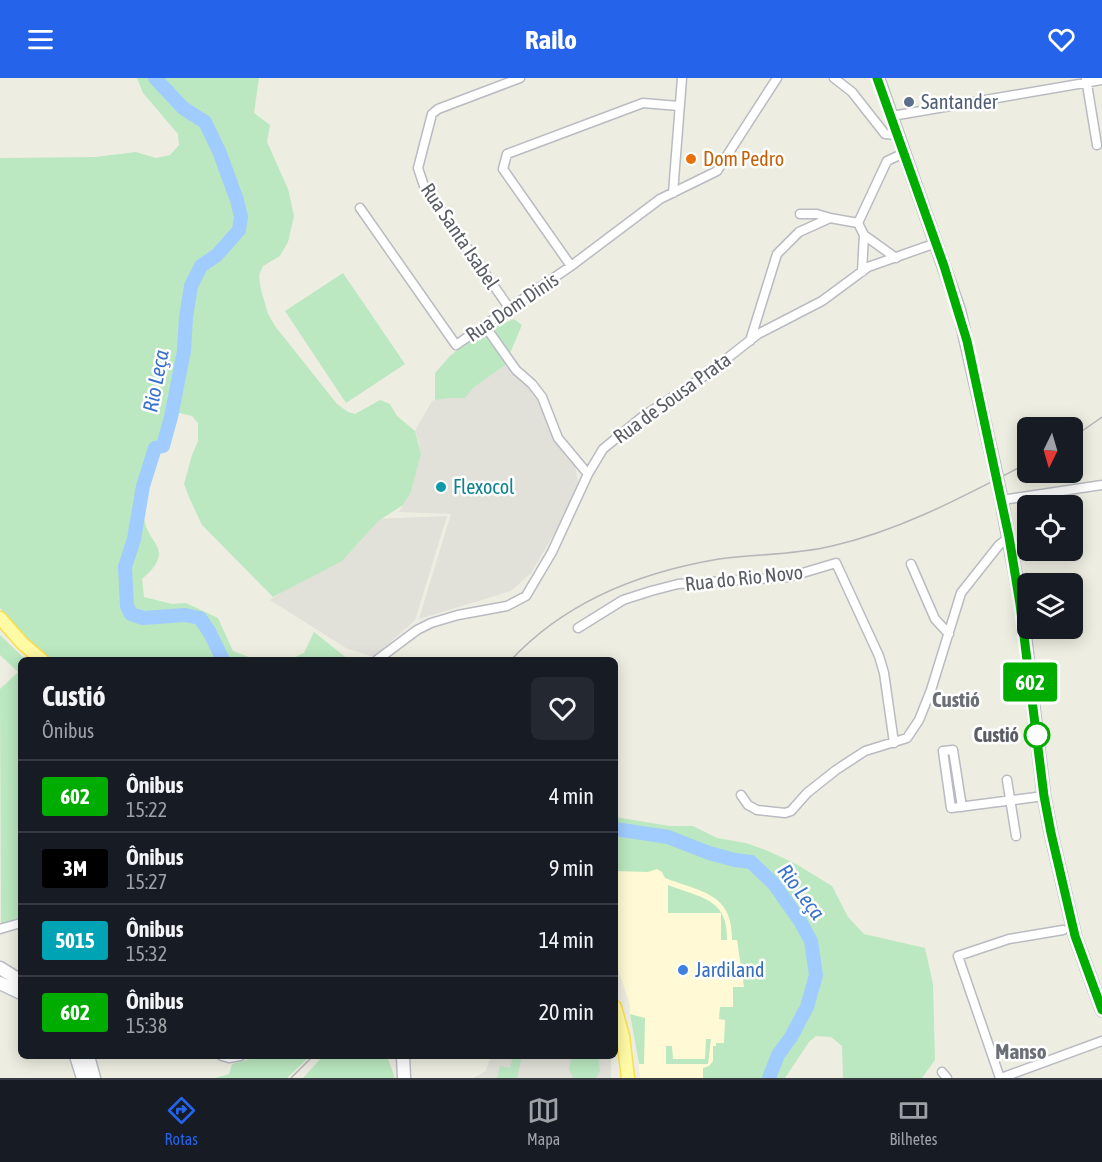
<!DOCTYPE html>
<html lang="pt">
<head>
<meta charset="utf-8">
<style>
	:root { --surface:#171b24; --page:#242831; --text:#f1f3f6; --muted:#9ea1a6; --line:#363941; --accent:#2563eb }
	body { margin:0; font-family:"Asap Condensed",sans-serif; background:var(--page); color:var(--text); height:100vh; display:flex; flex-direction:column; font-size:22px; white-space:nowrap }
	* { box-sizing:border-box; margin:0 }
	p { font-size:20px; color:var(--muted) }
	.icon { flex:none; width:33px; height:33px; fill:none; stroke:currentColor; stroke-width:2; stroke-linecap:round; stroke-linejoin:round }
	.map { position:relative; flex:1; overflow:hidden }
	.side { position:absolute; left:18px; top:579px; width:600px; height:402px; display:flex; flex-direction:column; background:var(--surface); border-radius:9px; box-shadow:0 3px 15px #0003 }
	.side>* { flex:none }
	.badge { padding:0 12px; border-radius:4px; font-size:21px; line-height:39px }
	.needle { width:39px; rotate:185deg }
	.tools { position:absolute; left:1017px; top:339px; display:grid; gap:12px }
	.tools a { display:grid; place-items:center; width:66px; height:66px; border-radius:9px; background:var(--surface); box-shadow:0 3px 15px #0003; font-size:30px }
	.map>.badge { position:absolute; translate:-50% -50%; box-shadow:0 0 0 3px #fff }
	.round { display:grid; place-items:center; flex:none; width:63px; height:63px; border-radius:9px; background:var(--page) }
	.head { display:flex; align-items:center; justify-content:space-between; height:102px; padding:0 24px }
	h1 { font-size:28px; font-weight:700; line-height:45px }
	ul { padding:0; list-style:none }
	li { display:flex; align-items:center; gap:18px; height:72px; padding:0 24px; border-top:2px solid var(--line) }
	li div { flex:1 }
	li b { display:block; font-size:22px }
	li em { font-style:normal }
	li .badge { min-width:66px; font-weight:700; text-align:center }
	header { display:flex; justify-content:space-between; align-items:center; height:78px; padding:0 24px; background:var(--accent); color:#fff; font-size:27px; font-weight:700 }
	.tab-bar { display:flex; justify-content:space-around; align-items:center; height:84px; border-top:2px solid var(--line); background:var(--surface); font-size:16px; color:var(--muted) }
	.tab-bar a { display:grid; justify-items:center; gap:3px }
	.tab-bar .on { color:var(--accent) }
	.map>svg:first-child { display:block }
	.commercial { fill:#fffad5 }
	.industrial { fill:#e1e0d9 }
	.green { fill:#bbe8c0 }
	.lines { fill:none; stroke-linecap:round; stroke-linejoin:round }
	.river { stroke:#a0ccff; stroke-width:14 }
	.street-casing { stroke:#b9bbc2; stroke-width:11 }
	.secondary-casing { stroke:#babdc4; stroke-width:15 }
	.primary-casing { stroke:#fdde4c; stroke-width:15 }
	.street { stroke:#fff; stroke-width:8 }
	.secondary { stroke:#fff; stroke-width:12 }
	.primary { stroke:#fffaa5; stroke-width:12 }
	.tram { stroke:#b5b6b7; stroke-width:1.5 }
	.secondary-bridge-casing { stroke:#babdc4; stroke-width:15; stroke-linecap:butt }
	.secondary-bridge { stroke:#fff; stroke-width:12 }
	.line-casing { stroke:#fff; stroke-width:14 }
	.line { stroke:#00ac00; stroke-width:9 }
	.service-dot { fill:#5c6f8a; stroke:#fff; stroke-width:2 }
	.food-dot { fill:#e8710a; stroke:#fff; stroke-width:2 }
	.culture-dot { fill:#0f9aa8; stroke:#fff; stroke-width:2 }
	.stop-dot { fill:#fff; stroke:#00ac00; stroke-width:3 }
	.shop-dot { fill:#3f7fe0; stroke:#fff; stroke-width:2 }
	.labels { text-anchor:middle; stroke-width:5; stroke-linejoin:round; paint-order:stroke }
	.service-label { font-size:20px; fill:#4e5e75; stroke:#fff; text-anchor:start }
	.food-label { font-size:20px; fill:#c56008; stroke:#fff; text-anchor:start }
	.street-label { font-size:20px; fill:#5a5d64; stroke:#fff }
	.culture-label { font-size:20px; fill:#0d838f; stroke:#fff; text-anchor:start }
	.stop-label { font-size:20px; font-weight:bold; fill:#5a5d64; stroke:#fff; text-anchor:end }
	.shop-label { font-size:20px; fill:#366cbe; stroke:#fff; text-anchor:start }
	.water-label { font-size:21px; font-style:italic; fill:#3971cc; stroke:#fff }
	.neighbourhood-label { font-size:21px; font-weight:bold; fill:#6b6f76; stroke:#fff }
</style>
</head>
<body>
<header><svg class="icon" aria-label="menu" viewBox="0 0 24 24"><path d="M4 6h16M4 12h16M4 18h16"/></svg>Railo<svg class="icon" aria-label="heart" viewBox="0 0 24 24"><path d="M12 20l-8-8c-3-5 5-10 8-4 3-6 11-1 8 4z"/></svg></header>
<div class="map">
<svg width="1102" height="1000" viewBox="0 0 1102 1000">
	<rect width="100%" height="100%" fill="#eeede1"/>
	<path class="commercial" d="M 615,780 L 677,791 L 737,827 L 751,920 L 720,1000 L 640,1000 L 637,971 L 630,936 L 630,927 L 617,888 L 618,877 L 615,869 Z"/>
	<path class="industrial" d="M 482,258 L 539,322 L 551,354 L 575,387 L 578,406 L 558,449 L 531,495 L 511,513 L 419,541 L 451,436 L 399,434 L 410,416 L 420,368 L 415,353 L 432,323 L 435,322 Z
		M 447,438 L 415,542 L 374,579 L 346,570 L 270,522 L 346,473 L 376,441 Z
		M 494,978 L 611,978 L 611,1000 L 473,1000 L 486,993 L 489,983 Z"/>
	<path class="green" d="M 137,0 L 259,0 L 254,35 L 270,47 L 267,64 L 288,111 L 294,138 L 288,164 L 280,178 L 263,188 L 259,197 L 261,212 L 268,236 L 275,248 L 337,326 L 348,334 L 355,336 L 380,322 L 390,326 L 397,338 L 415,353 L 421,376 L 410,416 L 403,427 L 378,443 L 342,483 L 273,519 L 202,447 L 189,419 L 184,406 L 192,377 L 198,363 L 198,345 L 192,338 L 180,335 L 165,338 L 158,370 L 158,378 C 154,393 145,419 144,434 C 142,466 180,468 142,501 L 144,519 L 172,526 L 186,525 L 218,540 L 233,573 L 257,582 L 65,582 L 56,579 L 52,582 L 17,552 L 0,530 L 0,80 L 95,79 L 136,74 L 156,80 L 170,77 L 179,67 L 178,56 L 143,15 Z
		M 343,195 L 405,286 L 346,325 L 285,233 Z
		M 514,241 L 522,247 L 505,287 L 474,309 L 465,320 L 449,320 L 435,322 L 435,295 L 450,278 L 475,257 Z
		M 314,554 L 349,582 L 289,582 L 304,575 Z
		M 0,557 L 26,582 L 21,582 L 21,841 L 1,846 L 0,611 L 18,594 L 0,577 Z
		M 615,739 L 670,748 L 693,748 L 717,760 L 746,765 L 768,773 L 796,786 L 832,808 L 848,839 L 864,856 L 925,870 L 933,906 L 935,982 L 922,1000 L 843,1000 L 842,968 L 831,959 L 816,958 L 809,964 L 785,1000 L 703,1000 L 703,990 L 709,988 L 713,983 L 713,968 L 716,968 L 716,965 L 724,965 L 725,942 L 719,941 L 720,929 L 733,929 L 733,909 L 744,909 L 737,862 L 732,862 C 733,815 701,814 665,800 L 662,794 L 657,791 L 648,794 L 615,793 Z
		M 668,807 C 701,820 728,820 727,862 L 721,862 L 721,835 L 668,835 Z
		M 630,936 L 645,940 L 644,986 L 639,986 Z
		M 706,961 L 711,961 L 708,986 L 666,986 L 666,968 L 672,968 L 673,981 L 705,981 Z
		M 260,978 L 310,978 L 287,1000 L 215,1000 L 229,996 L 232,986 Z
		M 323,978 L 387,978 L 395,1000 L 303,1000 Z
		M 513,978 L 522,978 L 517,1000 L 497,1000 L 500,988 L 510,990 Z
		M 572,978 L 598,978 L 600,993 L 596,1000 L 573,1000 L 569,991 Z"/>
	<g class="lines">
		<path class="river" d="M 155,0 L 183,30 L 205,44 L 219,73 L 237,122 L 241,139 L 239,152 L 217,177 L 201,188 L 191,208 L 186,239 L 184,273 L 171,339 L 163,368 L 155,370 L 143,408 L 134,461 L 125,489 L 127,528 L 131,536 L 143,540 L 185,537 L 200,540 L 210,555 L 223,582
			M 615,751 L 668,759 L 709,775 L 735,782 L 751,784 L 774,806 L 800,843 L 811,863 L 816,897 L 807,929 L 791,959 L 778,977 L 769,1000"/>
		<g class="street-casing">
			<path id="street" d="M 834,0 L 852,14 L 885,56 L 898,57
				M 1086,0 L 1097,67
				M 892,38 L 1102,2
				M 673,115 L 682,0
				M 360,130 L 456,267 L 571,188 L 660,121 L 717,93 L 777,0
				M 800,136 L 817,136 L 830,140
				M 858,145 L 864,157 L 862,194
				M 864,157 L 896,180
				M 571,188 L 503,91 L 507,76 L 643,25 L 679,28
				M 510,231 L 424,108 L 418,90 L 432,36 L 438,31 L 520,0
				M 485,248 L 516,292 L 532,306 L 542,319 L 558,360 L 588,396
				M 750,263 L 777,176 L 799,154 L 830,140 L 858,145 L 887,83 L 904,75
				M 1002,422 L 1102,407
				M 911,486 L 935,541 L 949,556
				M 578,550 L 623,522 L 651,513 L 678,506 L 789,499 L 836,485 L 879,578 L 884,595 L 894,665
				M 377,582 L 417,552 L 431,545 L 458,537 L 507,528 L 526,518 L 552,474 L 588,396 L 603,371 L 642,339 L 706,297 L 758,256 L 822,223 L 868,189 L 936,165
				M 1007,702 L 1016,758
				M 741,717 L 748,727 L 757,732 L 785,735 L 791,733 L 807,715 L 836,692 L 865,673 L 907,660 L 919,642 L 931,612 L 961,515 L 999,467 L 1009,459
				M 962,729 L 953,672 L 943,673 L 951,730 L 1044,718
				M 0,851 L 21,845
				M 222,978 L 229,980 L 240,978
				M 942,994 L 947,1000
				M 1000,1000 L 958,878 L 1009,861 L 1063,852
				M 1001,1000 L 1102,963"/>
		</g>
		<g class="secondary-casing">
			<path id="secondary" d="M 878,0 L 959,232 L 994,387
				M 1000,415 L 1021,526 L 1044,718 L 1051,755 L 1075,858 L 1102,932
				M 0,890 L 21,903
				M 0,905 L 21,915
				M 76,978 L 83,1000
				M 88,978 L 94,1000
				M 403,978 L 404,1000"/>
		</g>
		<g class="primary-casing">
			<path id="primary" d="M 0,540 L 23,566 L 42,582
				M 615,929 L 623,958 L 628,1000"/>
		</g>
		<use href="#street" class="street"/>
		<use href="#secondary" class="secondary"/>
		<use href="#primary" class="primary"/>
		<path class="tram" d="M 1072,360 L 1102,339
			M 511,582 C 566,523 641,494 719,481 C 756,476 795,477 832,468 C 902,452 964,418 1028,385
			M 291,1000 L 313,978"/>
		<g class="secondary-bridge-casing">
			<path id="secondary-bridge" d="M 994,387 L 1000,415"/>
		</g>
		<use href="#secondary-bridge" class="secondary-bridge"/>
	</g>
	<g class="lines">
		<g class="line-casing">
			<path id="line" d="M 877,0 L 944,188 L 967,263 L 1009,459 L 1020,526 L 1044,718 L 1051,755 L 1075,858 L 1102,932"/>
		</g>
		<use href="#line" class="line"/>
	</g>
	<circle class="service-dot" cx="909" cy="24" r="6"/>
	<circle class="food-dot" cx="691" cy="81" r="6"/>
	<circle class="culture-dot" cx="441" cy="409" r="6"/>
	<circle class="stop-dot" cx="1037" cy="657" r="12"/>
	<circle class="shop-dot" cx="683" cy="892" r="6"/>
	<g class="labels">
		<g class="service-label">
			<text x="921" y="31">Santander</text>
		</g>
		<g class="food-label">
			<text x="703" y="88">Dom Pedro</text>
		</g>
		<g class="street-label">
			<text transform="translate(460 158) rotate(56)" y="7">Rua Santa Isabel</text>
			<text transform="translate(512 229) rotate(-34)" y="7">Rua Dom Dinis</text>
			<text transform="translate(672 320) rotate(-36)" y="7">Rua de Sousa Prata</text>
			<text transform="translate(744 500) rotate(-6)" y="7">Rua do Rio Novo</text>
		</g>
		<g class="culture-label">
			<text x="453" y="416">Flexocol</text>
		</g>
		<g class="stop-label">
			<text x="1019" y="664">Custió</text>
		</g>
		<g class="shop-label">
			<text x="695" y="899">Jardiland</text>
		</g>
		<g class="water-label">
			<text transform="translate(156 303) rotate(-79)" y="7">Rio Leça</text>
			<text transform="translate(801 814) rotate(53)" y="7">Rio Leça</text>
		</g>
		<g class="neighbourhood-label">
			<text x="956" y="629">Custió</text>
			<text x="1021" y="981">Manso</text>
		</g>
	</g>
</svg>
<div class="tools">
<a><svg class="needle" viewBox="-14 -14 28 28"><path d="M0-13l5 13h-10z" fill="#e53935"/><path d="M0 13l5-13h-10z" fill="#9ea1a6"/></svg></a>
<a><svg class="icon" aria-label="locate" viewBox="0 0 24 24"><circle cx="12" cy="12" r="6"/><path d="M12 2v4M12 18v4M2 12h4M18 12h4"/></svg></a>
<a><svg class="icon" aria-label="layers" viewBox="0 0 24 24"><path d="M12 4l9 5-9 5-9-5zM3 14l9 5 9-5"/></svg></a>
</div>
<b class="badge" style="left:1030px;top:604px;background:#00ac00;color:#fff">602</b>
<section class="side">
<div class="head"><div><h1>Custió</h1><p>Ônibus</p></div><a class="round"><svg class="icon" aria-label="heart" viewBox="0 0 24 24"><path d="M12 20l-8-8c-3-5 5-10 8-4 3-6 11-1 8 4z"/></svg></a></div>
<ul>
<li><span class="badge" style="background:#00ac00;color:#fff">602</span><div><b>Ônibus</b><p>15:22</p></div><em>4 min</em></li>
<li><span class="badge" style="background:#000;color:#fff">3M</span><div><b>Ônibus</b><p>15:27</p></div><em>9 min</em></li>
<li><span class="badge" style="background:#00a3b4;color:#fff">5015</span><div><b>Ônibus</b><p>15:32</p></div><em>14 min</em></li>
<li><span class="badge" style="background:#00ac00;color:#fff">602</span><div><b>Ônibus</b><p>15:38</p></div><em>20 min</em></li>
</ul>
</section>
</div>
<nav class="tab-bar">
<a class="on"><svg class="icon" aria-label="directions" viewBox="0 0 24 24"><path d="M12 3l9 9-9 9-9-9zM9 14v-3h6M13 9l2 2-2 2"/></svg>Rotas</a>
<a><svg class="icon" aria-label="map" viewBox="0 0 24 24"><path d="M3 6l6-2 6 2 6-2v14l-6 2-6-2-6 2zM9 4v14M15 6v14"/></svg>Mapa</a>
<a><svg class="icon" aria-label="tickets" viewBox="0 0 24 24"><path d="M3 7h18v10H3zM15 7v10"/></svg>Bilhetes</a>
</nav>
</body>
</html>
